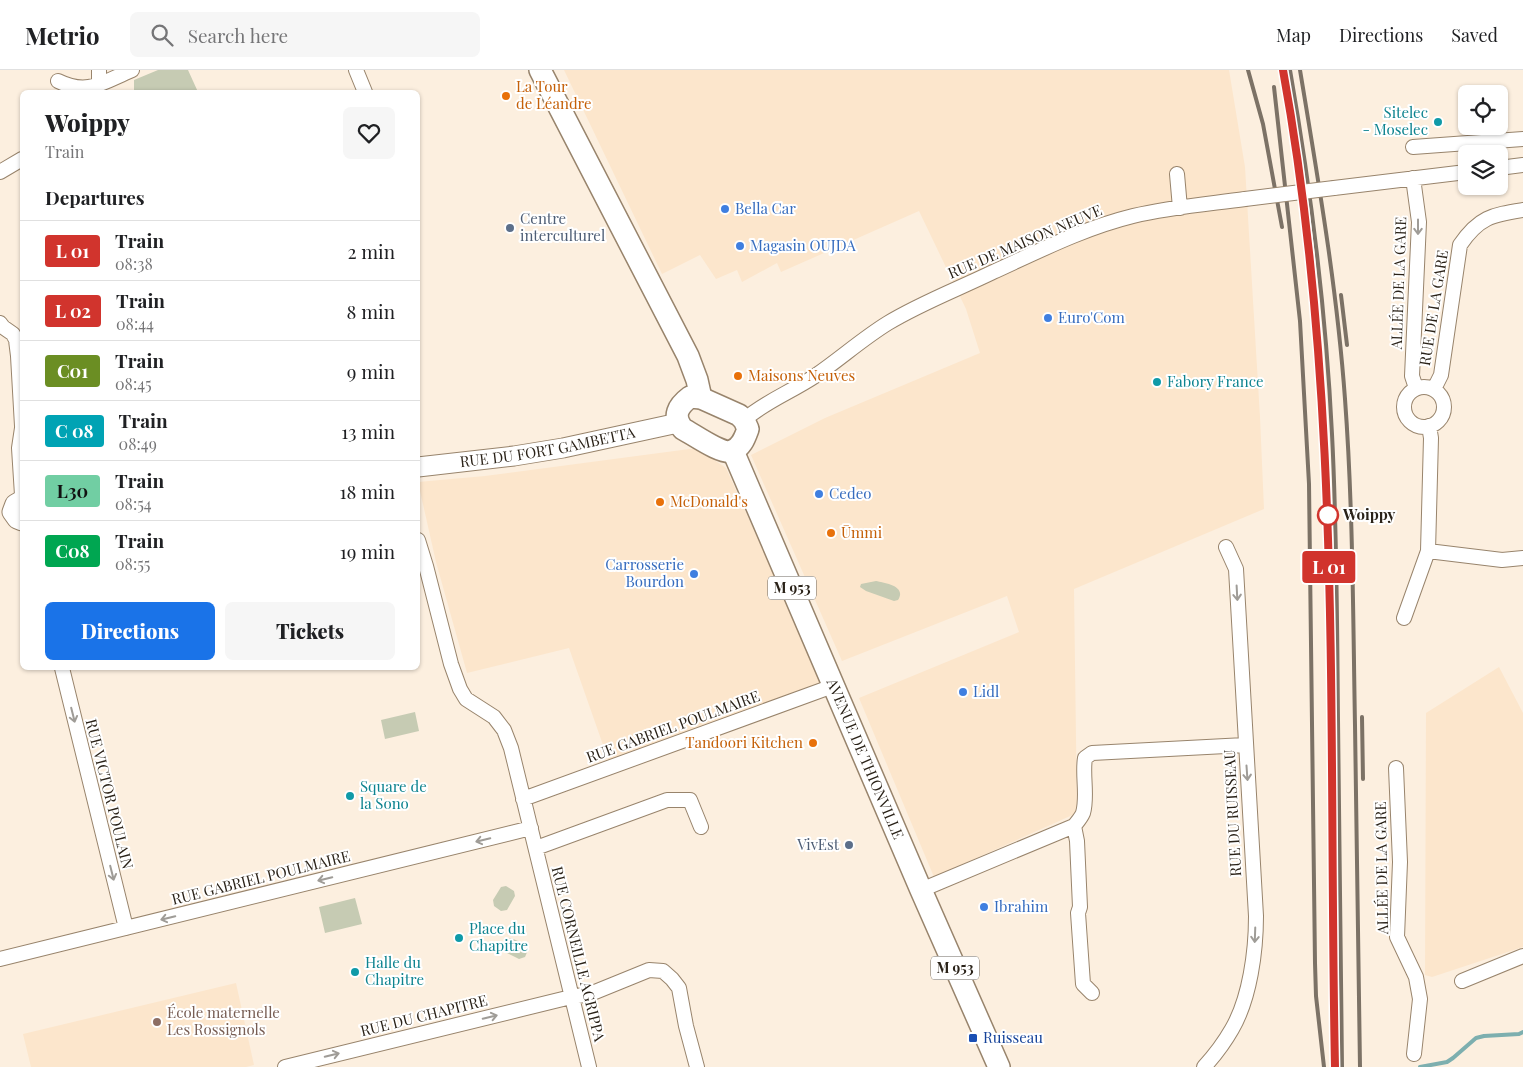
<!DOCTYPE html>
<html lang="en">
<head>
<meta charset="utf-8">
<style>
	:root { --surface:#fff; --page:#f6f6f6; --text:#202124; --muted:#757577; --line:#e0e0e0; --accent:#1a73e8 }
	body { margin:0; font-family:"Playfair Display",serif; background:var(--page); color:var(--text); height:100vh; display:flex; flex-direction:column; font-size:19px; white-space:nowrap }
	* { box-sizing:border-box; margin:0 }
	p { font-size:16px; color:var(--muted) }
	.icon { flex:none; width:28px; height:28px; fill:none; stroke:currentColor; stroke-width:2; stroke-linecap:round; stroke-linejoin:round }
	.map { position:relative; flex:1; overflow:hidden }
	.details { position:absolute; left:20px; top:20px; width:400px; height:580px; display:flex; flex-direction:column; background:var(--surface); border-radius:8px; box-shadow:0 1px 4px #0004 }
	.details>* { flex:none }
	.badge { padding:0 10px; border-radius:4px; font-size:18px; line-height:32px }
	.buttons { position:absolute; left:1458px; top:15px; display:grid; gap:10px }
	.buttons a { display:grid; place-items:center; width:50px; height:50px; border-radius:8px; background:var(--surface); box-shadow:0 1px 4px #0004; font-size:25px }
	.map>.badge { position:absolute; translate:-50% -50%; box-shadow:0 0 0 2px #fff }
	h2 { padding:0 25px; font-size:19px; line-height:45px }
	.round { display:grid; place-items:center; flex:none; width:52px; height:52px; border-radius:8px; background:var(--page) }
	.overview { display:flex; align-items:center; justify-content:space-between; height:85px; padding:0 25px }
	h1 { font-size:24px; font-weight:800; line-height:38px }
	.button { display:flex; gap:10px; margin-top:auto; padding:10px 25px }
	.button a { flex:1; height:58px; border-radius:8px; background:var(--accent); color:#fff; font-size:20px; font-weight:800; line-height:58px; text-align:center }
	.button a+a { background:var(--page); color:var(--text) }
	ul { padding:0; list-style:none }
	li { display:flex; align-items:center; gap:15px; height:60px; padding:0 25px; border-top:1px solid var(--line) }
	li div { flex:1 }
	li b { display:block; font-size:19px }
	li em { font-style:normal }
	li .badge { min-width:55px; font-weight:700; text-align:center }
	header { display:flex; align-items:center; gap:30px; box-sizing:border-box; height:70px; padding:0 25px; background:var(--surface); border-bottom:1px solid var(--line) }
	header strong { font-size:24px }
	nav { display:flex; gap:28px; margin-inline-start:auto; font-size:18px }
	.search { width:350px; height:45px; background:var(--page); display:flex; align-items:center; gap:12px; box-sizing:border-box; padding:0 18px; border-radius:8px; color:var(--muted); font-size:19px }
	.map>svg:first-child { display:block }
	.built { fill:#fce6cc }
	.green { fill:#c6cbb3 }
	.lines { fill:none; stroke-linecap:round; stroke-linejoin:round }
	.stream { stroke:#7dafaf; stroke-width:4 }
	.street-casing { stroke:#98846c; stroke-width:16 }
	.secondary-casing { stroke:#98846c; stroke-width:21 }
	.primary-casing { stroke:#98846c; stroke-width:24 }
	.street { stroke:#fff; stroke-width:14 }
	.secondary { stroke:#fff; stroke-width:19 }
	.primary { stroke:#fff; stroke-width:21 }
	.rail { stroke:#7c7266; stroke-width:4 }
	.street-bridge-casing { stroke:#98846c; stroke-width:16; stroke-linecap:butt }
	.street-bridge { stroke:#fff; stroke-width:14 }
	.oneway { stroke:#9f9c97 }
	.line-casing { stroke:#fff; stroke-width:11 }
	.line { stroke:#d1342d; stroke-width:8 }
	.food-dot { fill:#e8710a; stroke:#fff; stroke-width:2 }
	.culture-dot { fill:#0f9aa8; stroke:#fff; stroke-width:2 }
	.shop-dot { fill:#3f7fe0; stroke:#fff; stroke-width:2 }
	.service-dot { fill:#5c6f8a; stroke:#fff; stroke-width:2 }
	.stop-dot { fill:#fff; stroke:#d1342d; stroke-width:2.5 }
	.education-dot { fill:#8d6e63; stroke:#fff; stroke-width:2 }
	.transit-dot { fill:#1a4fb4; stroke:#fff; stroke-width:2 }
	.labels { text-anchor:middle; stroke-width:4; stroke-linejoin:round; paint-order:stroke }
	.shield { fill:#fff; stroke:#6a645d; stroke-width:1 }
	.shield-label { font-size:14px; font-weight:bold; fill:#2a2218 }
	.food-label { font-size:15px; fill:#c56008; stroke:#fff; text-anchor:start }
	.culture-label { font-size:15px; fill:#0d838f; stroke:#fff; text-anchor:start }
	.shop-label { font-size:15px; fill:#366cbe; stroke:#fff; text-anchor:start }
	.service-label { font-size:15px; fill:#4e5e75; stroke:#fff; text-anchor:start }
	.street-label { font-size:15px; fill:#2a2218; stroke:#fff }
	.stop-label { font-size:15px; font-weight:bold; fill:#2a2218; stroke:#fff; text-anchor:start }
	.education-label { font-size:15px; fill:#785e54; stroke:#fff; text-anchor:start }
	.transit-label { font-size:15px; fill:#164399; stroke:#fff; text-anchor:start }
</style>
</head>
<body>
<header>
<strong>Metrio</strong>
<div class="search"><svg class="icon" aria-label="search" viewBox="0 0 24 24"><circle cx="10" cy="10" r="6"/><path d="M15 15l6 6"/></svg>Search here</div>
<nav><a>Map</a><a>Directions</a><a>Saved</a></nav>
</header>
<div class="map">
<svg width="1523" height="997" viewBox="0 0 1523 997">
	<rect width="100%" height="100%" fill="#fcefdf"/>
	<path class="built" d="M 564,0 L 1229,0 L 1245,97 L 1260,347 L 1264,439 L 1074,519 L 1077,743 L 934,807 L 859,628 L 1019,562 L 1007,526 L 842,591 L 751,385 L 825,348 L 980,283 L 966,239 L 919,141 L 781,202 L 777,193 L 742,212 L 737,200 L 716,209 L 700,185 L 662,204 Z
		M 697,378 L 726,398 L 824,616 L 609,692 L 569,578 L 467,603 L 436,492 L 418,412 L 485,406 Z
		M 1499,597 L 1523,643 L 1523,877 L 1432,907 L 1425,905 L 1426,643 Z
		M 236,913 L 254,995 L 246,997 L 31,997 L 23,964 Z"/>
	<path class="green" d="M 158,0 L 188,0 L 198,22 L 134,22 L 134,10 Z
		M 876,511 C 885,513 907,516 898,530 L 894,531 L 866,521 L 860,517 L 861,514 Z
		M 415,642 L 419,661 L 385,669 L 381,650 Z
		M 506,816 L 514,821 L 515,826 L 507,840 L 501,841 L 494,836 L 493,830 L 501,817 Z
		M 355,828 L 362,854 L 325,863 L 319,837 Z
		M 511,868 L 527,875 L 528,880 L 525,887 L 519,889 L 505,882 L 503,877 L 507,869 Z"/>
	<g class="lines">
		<path class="stream" d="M 1420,997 L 1447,992 L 1453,988 L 1476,968 L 1484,966 L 1519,964 L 1523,962"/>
		<g class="street-casing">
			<path id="street" d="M 356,0 L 365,22
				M 58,11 C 88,26 103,12 132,0
				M 97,22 L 99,14 L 99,0
				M 1413,77 L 1523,69
				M 1499,98 L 1523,95
				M 0,102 L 22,89
				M 1177,104 L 1180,138
				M 1413,108 L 1419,152 L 1412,306 L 1416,318
				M 1334,118 L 1466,102
				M 0,253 L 3,257 L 13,264 L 16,270 L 18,286 L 22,356
				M1404 337a20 20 0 1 1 40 0a20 20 0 1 1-40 0Z
				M 1434,319 L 1441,305 L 1460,175 C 1479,147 1492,145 1523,140
				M 744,350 C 766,331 791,322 815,306 C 840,289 862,269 888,253 C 921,233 958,219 993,202 C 1039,181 1084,158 1133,146 C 1170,137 1208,134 1245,129
				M 22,358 L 19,378 L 22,425
				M 418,470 L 426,496 L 451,594 L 460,619 L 466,629 L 494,647 L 504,660 L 511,678 L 589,997
				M 1428,481 L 1502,490 L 1523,488
				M 1404,548 L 1428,481 L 1431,368 L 1429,356
				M 62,598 L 126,858
				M 1396,698 L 1400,792 L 1397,867 L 1416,907 L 1420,929 L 1414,984
				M 523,729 L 833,616
				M 1074,756 L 1077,771 L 1080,837 L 1078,843 L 1083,914 L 1092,923
				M 536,778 L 667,730 L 690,730 L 701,757
				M 921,820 L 1074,756 C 1077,752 1081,748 1083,743 C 1088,726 1082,705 1085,688 L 1092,683 L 1245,675
				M 0,889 L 531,758
				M 1462,911 L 1523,886
				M 285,997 L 571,927 L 590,924 L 649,900 L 663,901 L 672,909 L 679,918 L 686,956 L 697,997
				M 1204,997 C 1215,985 1224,973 1232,959 C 1250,928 1256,881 1256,846 L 1236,499 L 1226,477"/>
		</g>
		<g class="secondary-casing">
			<g id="secondary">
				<path id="s1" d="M 418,397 L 514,386 L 563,378 L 678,353"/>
				<path d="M 22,430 L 15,434 L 12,442 L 17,449 L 22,451"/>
			</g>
		</g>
		<g class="primary-casing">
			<g id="primary">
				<path d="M 540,0 L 688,286 L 697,310 L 701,328"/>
				<path d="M 690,327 L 701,328 L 739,345 L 744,350 L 748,359 C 745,367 742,377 732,381 C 722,385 693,364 683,359 C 672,346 678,336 690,327 Z"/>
				<path id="s2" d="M 733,381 L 921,820 L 999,997"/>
			</g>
		</g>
		<use href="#street" class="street"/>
		<use href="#secondary" class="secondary"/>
		<use href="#primary" class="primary"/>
		<path class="rail" d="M 1248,0 L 1263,54 L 1282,157
			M 1290,0 C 1311,120 1326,242 1332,364 C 1337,459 1337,555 1338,650 C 1339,766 1341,881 1342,997
			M 1300,0 C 1318,109 1337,218 1345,329 C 1353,437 1353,546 1355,655 C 1356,769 1359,883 1360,997
			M 1274,17 L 1300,251 L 1309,414 L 1315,893 L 1316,926 L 1324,997
			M 1341,225 L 1347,275
			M 1362,647 L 1363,709"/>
		<g class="street-bridge-casing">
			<path id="street-bridge" d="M 1245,129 L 1334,118"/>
		</g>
		<use href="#street-bridge" class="street-bridge"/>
	</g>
	<defs><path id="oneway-shaft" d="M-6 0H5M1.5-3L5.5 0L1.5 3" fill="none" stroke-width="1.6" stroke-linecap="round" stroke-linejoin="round" transform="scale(1.25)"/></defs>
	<g class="oneway">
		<use href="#oneway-shaft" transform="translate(1418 157) rotate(90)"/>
		<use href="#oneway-shaft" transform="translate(1237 523) rotate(87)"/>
		<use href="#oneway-shaft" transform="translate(73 645) rotate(76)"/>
		<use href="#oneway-shaft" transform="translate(1247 703) rotate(86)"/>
		<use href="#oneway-shaft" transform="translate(483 770) rotate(166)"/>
		<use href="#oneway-shaft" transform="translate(112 803) rotate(76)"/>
		<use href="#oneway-shaft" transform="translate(325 809) rotate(166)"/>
		<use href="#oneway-shaft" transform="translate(168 848) rotate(166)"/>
		<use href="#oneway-shaft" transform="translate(1255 865) rotate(92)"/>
		<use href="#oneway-shaft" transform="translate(490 947) rotate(-14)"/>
		<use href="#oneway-shaft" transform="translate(332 985) rotate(-14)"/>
	</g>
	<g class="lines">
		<g class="line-casing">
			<path id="line" d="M 1283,0 C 1343,329 1328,664 1335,997"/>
		</g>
		<use href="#line" class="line"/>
	</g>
	<g class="food-dot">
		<circle cx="506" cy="26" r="5"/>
		<circle cx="738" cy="306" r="5"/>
		<circle cx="660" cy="432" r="5"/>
		<circle cx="831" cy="463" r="5"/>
		<circle cx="813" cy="673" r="5"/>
	</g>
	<g class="culture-dot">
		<circle cx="1438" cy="52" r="5"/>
		<circle cx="1157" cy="312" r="5"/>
		<circle cx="350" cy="726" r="5"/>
		<circle cx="459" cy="868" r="5"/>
		<circle cx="355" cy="902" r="5"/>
	</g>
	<g class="shop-dot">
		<circle cx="725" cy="139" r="5"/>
		<circle cx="740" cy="176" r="5"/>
		<circle cx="1048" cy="248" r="5"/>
		<circle cx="819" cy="424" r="5"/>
		<circle cx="694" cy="504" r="5"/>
		<circle cx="963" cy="622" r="5"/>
		<circle cx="984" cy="837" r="5"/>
	</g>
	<g class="service-dot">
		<circle cx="510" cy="158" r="5"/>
		<circle cx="849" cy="775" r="5"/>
	</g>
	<circle class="stop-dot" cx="1328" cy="445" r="10"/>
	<circle class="education-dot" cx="157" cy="952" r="5"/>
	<rect class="transit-dot" x="968" y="963" width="10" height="10" rx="2.5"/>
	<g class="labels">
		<g class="shield">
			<rect x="768" y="506.5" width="48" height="23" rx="4"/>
			<rect x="931" y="886.5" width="48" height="23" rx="4"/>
		</g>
		<g class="shield-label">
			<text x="792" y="523">M 953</text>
			<text x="955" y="903">M 953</text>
		</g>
		<g class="food-label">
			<text x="516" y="22">La Tour<tspan x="516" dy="17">de Léandre</tspan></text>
			<text x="748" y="311">Maisons Neuves</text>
			<text x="670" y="437">McDonald's</text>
			<text x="841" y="468">Ūmmi</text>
			<text x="803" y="678" text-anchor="end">Tandoori Kitchen</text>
		</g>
		<g class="culture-label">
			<text x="1428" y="48" text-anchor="end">Sitelec<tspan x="1428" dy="17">- Moselec</tspan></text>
			<text x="1167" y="317">Fabory France</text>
			<text x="360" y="722">Square de<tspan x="360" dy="17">la Sono</tspan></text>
			<text x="469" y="864">Place du<tspan x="469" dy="17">Chapitre</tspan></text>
			<text x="365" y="898">Halle du<tspan x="365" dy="17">Chapitre</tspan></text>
		</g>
		<g class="shop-label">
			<text x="735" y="144">Bella Car</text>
			<text x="750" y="181">Magasin OUJDA</text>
			<text x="1058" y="253">Euro'Com</text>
			<text x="829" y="429">Cedeo</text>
			<text x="684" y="500" text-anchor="end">Carrosserie<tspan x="684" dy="17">Bourdon</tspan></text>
			<text x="973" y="627">Lidl</text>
			<text x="994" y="842">Ibrahim</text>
		</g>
		<g class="service-label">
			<text x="520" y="154">Centre<tspan x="520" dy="17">interculturel</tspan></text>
			<text x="839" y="780" text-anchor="end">VivEst</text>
		</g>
		<g class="street-label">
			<text transform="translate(1025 172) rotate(-23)" y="5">RUE DE MAISON NEUVE</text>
			<text transform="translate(1399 213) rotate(-88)" y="5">ALLÉE DE LA GARE</text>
			<text transform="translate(1434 238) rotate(-81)" y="5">RUE DE LA GARE</text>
			<text dy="5" stroke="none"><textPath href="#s1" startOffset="131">RUE DU FORT GAMBETTA</textPath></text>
			<text transform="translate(673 657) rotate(-20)" y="5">RUE GABRIEL POULMAIRE</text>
			<text dy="5" stroke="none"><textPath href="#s2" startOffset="335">AVENUE DE THIONVILLE</textPath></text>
			<text transform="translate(109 724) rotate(76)" y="5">RUE VICTOR POULAIN</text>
			<text transform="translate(1233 743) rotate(-93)" y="5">RUE DU RUISSEAU</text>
			<text transform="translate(1382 798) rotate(-91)" y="5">ALLÉE DE LA GARE</text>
			<text transform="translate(261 808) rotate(-14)" y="5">RUE GABRIEL POULMAIRE</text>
			<text transform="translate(578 884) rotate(76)" y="5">RUE CORNEILLE AGRIPPA</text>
			<text transform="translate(424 946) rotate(-14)" y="5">RUE DU CHAPITRE</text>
		</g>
		<g class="stop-label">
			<text x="1343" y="450">Woippy</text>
		</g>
		<g class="education-label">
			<text x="167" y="948">École maternelle<tspan x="167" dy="17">Les Rossignols</tspan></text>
		</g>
		<g class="transit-label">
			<text x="983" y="973">Ruisseau</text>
		</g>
	</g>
</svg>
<div class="buttons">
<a><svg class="icon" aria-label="locate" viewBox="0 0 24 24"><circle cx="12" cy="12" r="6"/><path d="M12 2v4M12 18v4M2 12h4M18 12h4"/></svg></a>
<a><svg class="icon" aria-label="layers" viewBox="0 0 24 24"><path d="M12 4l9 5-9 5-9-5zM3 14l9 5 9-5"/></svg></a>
</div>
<b class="badge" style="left:1329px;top:497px;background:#d1342d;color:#fff">L 01</b>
<section class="details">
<div class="overview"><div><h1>Woippy</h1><p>Train</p></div><a class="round"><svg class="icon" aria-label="heart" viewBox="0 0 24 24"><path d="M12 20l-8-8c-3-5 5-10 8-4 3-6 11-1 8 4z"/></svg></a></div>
<h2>Departures</h2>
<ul>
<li><span class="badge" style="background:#d1342d;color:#fff">L 01</span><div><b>Train</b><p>08:38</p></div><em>2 min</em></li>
<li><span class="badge" style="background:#d1342d;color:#fff">L 02</span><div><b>Train</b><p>08:44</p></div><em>8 min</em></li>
<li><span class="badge" style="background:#6b8e23;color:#fff">C01</span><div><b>Train</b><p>08:45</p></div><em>9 min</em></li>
<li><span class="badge" style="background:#00a3b4;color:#fff">C 08</span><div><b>Train</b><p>08:49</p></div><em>13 min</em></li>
<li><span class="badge" style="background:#71cea3;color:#111">L30</span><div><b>Train</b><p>08:54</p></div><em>18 min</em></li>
<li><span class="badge" style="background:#00a651;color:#fff">C08</span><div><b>Train</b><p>08:55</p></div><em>19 min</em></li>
</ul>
<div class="button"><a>Directions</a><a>Tickets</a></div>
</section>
</div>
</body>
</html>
